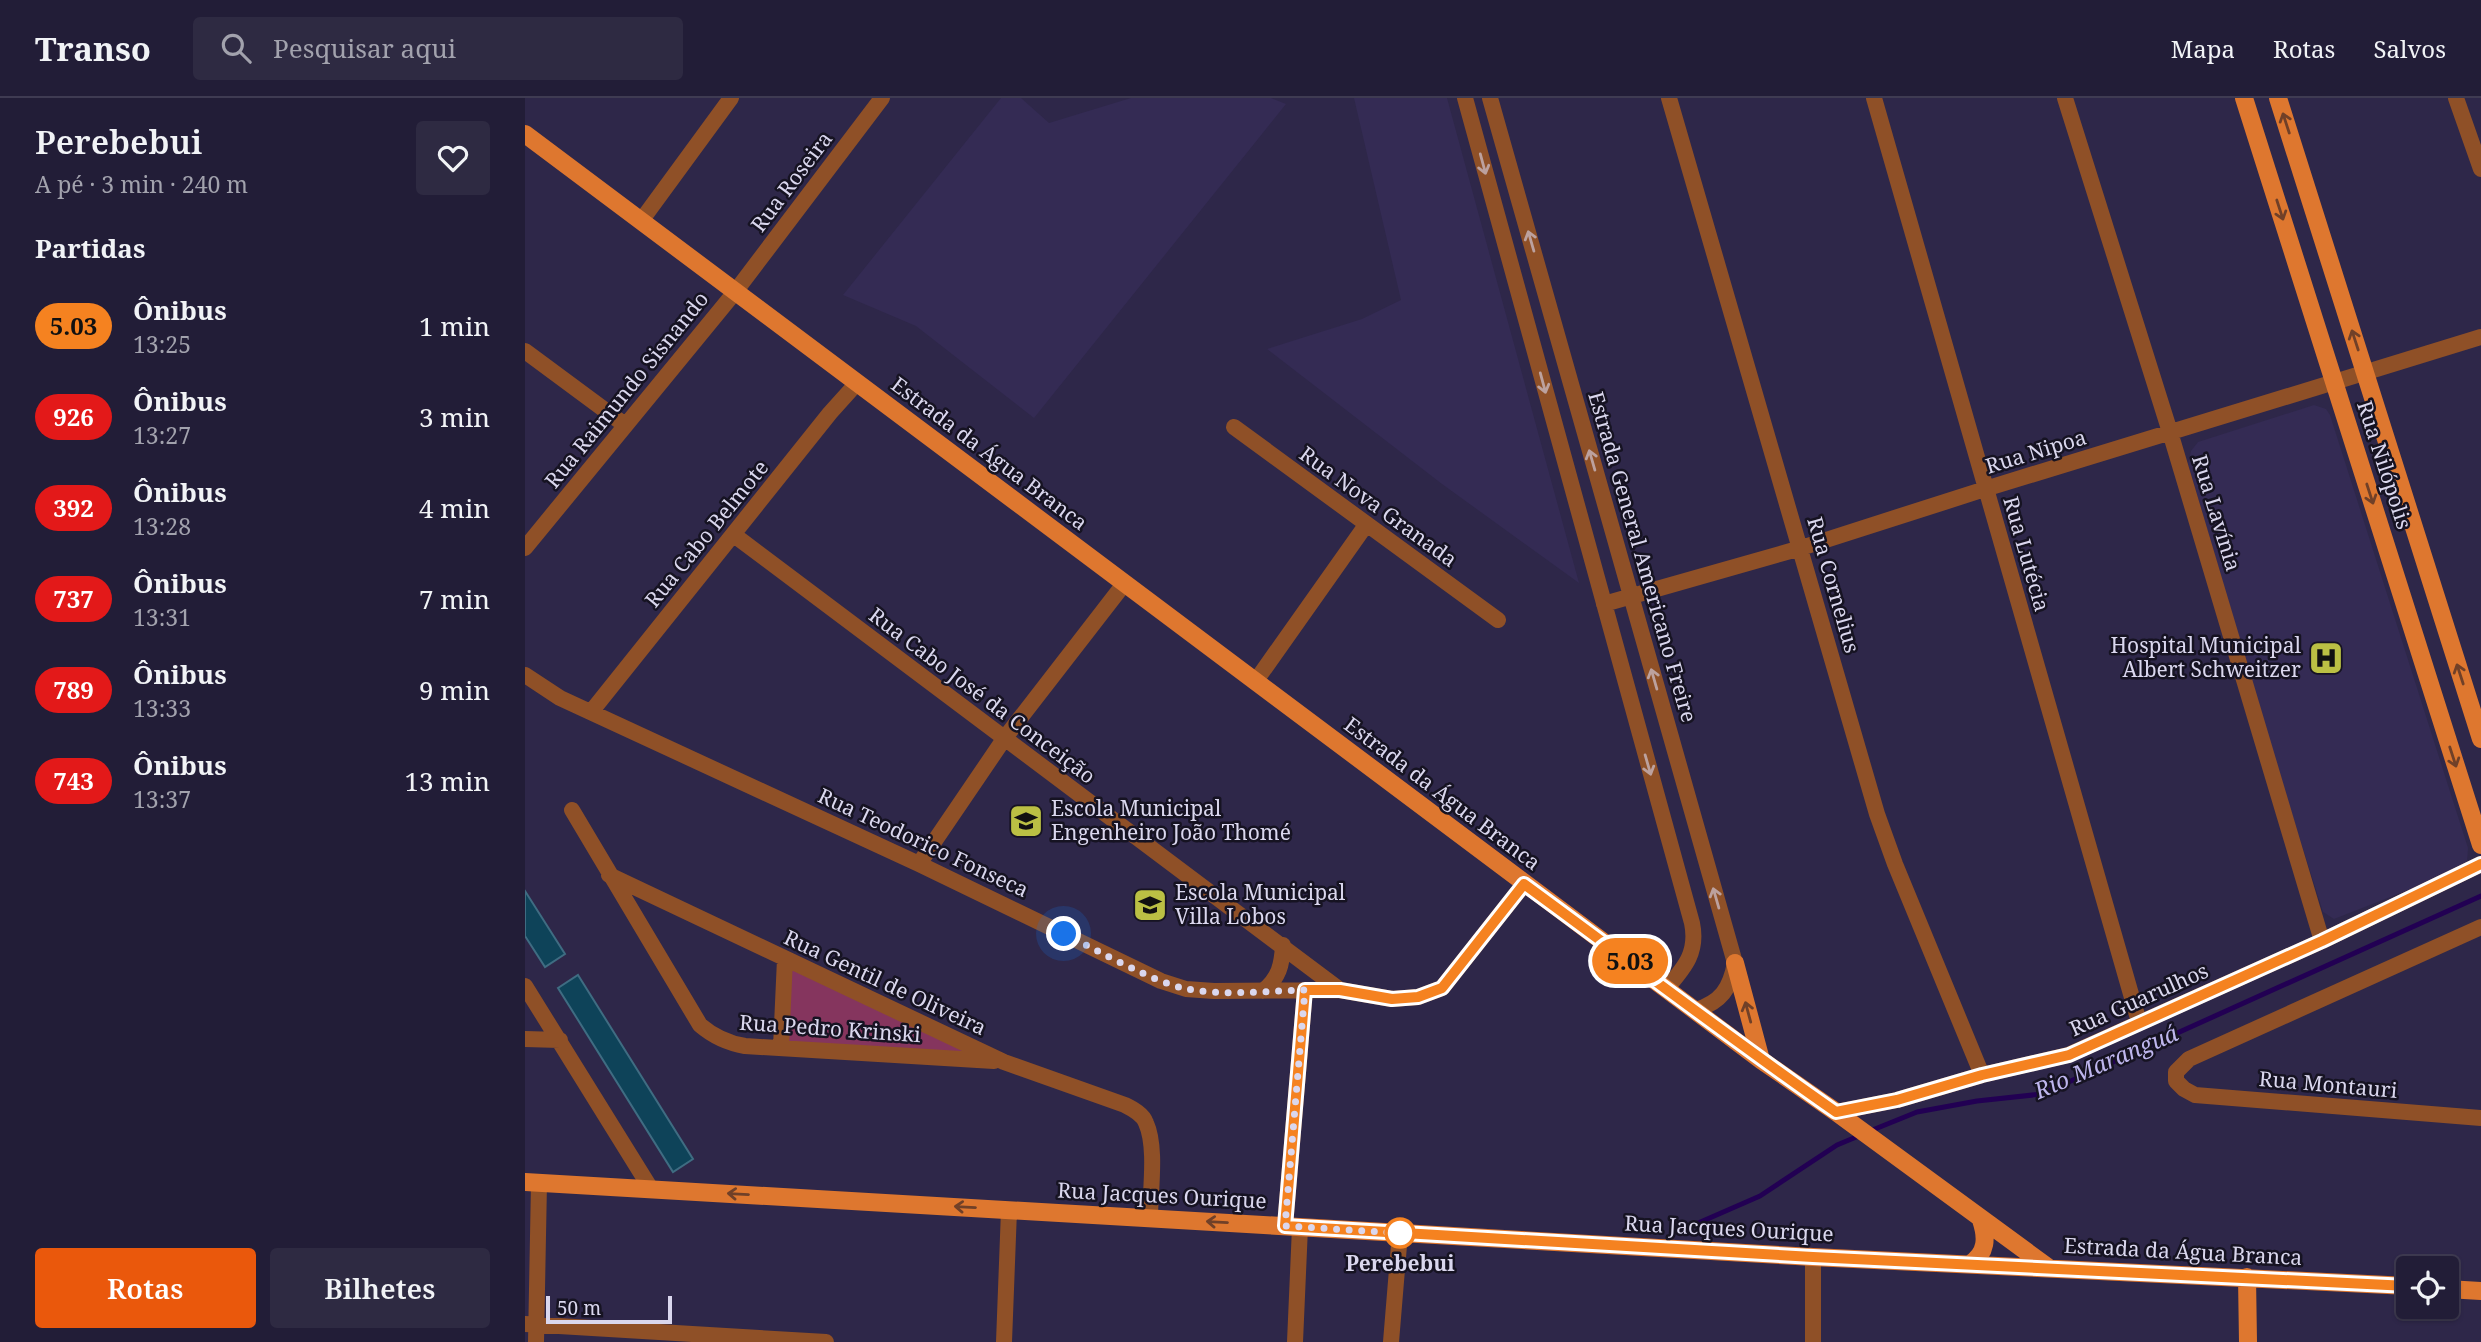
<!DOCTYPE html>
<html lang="pt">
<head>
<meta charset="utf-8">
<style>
	:root { --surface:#221d37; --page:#2e2a42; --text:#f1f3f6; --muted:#a2a2ad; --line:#3f3b52; --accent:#ea580c }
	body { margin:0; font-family:"Noto Serif",serif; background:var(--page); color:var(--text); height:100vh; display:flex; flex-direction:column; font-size:26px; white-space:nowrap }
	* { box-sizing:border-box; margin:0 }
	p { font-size:23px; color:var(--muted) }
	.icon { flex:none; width:38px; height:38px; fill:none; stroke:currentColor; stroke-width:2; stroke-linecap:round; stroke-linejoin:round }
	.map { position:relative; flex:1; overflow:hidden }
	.drawer { display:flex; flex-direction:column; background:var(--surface); width:525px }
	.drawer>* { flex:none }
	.badge { padding:0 14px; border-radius:23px; font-size:24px; line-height:46px }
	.controls { position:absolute; left:1871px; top:1158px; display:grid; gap:14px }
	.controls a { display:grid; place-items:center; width:63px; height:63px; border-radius:7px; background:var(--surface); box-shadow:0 2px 5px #0004,0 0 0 2px var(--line); font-size:35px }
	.scale { position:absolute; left:21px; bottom:18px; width:126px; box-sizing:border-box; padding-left:7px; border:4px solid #dad7ee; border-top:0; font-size:19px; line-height:24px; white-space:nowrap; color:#dad7ee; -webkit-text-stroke:5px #161322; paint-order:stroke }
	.you { position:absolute; width:35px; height:35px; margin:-18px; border:5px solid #fff; border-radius:50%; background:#1a73e8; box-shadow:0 0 0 10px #1a73e833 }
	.map>.badge { position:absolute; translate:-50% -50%; box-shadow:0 0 0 4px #fff }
	h2 { padding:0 35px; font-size:26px; line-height:63px }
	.round { display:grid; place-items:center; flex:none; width:74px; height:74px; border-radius:7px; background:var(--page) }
	.overview { display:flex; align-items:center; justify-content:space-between; height:119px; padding:0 35px }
	h1 { font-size:33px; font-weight:600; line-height:52px }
	.cta { display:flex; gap:14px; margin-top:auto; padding:14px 35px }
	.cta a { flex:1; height:80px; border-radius:7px; background:var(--accent); color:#fff; font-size:28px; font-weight:600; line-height:80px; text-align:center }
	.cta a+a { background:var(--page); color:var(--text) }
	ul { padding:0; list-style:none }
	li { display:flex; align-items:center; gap:21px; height:91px; padding:0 35px }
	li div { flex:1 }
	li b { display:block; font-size:26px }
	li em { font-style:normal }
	li .badge { min-width:77px; font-weight:700; text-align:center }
	header { display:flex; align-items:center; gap:42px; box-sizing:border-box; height:98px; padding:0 35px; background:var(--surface); border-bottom:2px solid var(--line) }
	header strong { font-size:33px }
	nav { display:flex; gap:38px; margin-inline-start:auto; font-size:24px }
	.search { width:490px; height:63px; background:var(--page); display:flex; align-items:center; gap:18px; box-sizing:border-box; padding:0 24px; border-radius:7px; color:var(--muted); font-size:26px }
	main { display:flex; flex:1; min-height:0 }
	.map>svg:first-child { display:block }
	.built { fill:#342b54 }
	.green { fill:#85355e }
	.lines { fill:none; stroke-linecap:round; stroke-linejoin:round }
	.stream { stroke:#220053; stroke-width:5 }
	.building { fill:#0e4359; stroke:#3f6c82; stroke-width:2 }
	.minor { stroke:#8f5027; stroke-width:16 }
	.major { stroke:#de772f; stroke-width:18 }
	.oneway { stroke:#704028 }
	.oneway2 { stroke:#bca19e }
	.line-casing { stroke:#fff; stroke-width:16 }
	.line { stroke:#f58220; stroke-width:10 }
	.walk { stroke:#dad7ee; stroke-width:7; stroke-dasharray:0 12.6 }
	.stop-dot { fill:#fff; stroke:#f58220; stroke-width:3.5 }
	.labels { text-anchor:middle; stroke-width:5; stroke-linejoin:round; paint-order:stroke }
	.street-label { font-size:21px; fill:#dad7ee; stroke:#161322 }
	.poi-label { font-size:21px; fill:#dad7ee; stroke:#161322; text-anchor:start }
	.stop-label { font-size:21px; font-weight:bold; fill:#dad7ee; stroke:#161322 }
	.water-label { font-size:23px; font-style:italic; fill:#beb6ed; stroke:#161322 }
</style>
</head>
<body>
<header>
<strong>Transo</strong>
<div class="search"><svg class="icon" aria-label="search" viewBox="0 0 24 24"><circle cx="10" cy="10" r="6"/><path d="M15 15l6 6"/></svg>Pesquisar aqui</div>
<nav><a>Mapa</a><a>Rotas</a><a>Salvos</a></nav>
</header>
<main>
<section class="drawer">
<div class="overview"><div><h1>Perebebui</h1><p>A pé · 3 min · 240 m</p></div><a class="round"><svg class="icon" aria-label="heart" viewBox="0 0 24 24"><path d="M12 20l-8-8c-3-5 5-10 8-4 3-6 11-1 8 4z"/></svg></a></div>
<h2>Partidas</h2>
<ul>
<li><span class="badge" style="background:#f58220;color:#111">5.03</span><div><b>Ônibus</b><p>13:25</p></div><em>1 min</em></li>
<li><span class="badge" style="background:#e31919;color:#fff">926</span><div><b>Ônibus</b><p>13:27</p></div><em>3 min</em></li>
<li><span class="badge" style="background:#e31919;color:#fff">392</span><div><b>Ônibus</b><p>13:28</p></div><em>4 min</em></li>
<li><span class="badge" style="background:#e31919;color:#fff">737</span><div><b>Ônibus</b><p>13:31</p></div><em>7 min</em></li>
<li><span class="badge" style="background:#e31919;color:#fff">789</span><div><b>Ônibus</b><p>13:33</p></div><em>9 min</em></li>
<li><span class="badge" style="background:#e31919;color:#fff">743</span><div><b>Ônibus</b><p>13:37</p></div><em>13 min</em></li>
</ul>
<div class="cta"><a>Rotas</a><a>Bilhetes</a></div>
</section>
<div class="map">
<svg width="1956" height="1244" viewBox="0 0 1956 1244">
	<rect width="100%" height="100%" fill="#2e2749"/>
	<path class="built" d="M 476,0 L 496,0 L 524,25 L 606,0 L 746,0 L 761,6 L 509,320 L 391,228 L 318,197 Z
		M 829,0 L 922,0 L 1054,485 L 917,386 L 742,251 L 837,221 L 876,202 Z
		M 1789,307 L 1801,311 L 1805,317 L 1943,750 L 1942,764 L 1937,771 L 1809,821 L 1798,814 L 1748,656 L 1663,366 L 1666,353 L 1673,344 Z"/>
	<path class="green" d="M 260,861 L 479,964 L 256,949 Z"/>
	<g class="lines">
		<path class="stream" d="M 1345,1033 L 1392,1014 L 1452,1003 L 1517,996 L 1956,798
			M 1164,1129 L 1235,1098 L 1312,1047 L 1336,1037"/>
	</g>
	<path class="building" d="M 0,793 L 40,856 L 20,869 L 0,838 Z
		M 53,877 L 168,1061 L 148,1074 L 33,890 Z"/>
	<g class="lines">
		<path class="minor" d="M 940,0 L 1167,825 C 1173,854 1160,869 1142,890
			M 965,0 L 1210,865 C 1205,891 1196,904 1171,912
			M 1144,0 L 1352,716 L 1370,766 L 1457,977
			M 1349,0 L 1614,924
			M 1540,0 L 1645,334 L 1797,843
			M 1931,0 L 1956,71
			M 116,123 L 206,0
			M 0,253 L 100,327
			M 709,329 L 973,522
			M 209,437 L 815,892
			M 0,450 L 210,194 L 357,0
			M 1079,506 L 1276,450 L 1460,391 L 1956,239
			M 0,577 L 35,600 L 394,766 L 636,883 L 661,891 L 689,893 L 815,892 L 867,901 L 893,899 L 917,890 L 999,786
			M 730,584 L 841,427
			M 66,614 L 305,315 L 332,285
			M 47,712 L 175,927 C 189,939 202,945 220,948 L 469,963
			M 394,766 L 479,641 L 599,486
			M 84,777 L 479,964 L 600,1007 C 608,1011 618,1016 621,1025 C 632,1049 625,1094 625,1120
			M 1956,829 L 1664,961 L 1651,974 L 1651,983 L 1659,991 L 1670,997 L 1956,1020
			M 0,888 L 126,1091
			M 738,893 C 754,880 757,867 758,847
			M 0,941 L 35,942
			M 256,949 L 260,861
			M 1311,1014 L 1372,1002 L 1457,977 L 1543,957 L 1797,843 L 1956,766
			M 760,1128 L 780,892
			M 0,1226 L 301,1244
			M 11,1244 L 14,1085
			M 479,1244 L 484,1112
			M 770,1244 L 775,1129
			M 866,1244 L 875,1135
			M 1288,1244 L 1288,1159"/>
		<path class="major" d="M 1719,0 L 1956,747
			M 1753,0 L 1956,641
			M 0,36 L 1236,962 L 1311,1014 L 1524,1170
			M 1210,865 L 1236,962
			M 0,1084 L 1288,1159 L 1883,1188
			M 1445,1166 C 1462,1155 1462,1140 1456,1122
			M 1722,1179 L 1723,1244
			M 1922,1191 L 1956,1193"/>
	</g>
	<defs><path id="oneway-shaft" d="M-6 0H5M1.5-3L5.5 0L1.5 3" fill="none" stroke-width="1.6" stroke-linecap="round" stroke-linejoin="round" transform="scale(1.75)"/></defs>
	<g class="oneway">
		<use href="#oneway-shaft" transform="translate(1761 25) rotate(-108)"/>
		<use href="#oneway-shaft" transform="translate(1755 112) rotate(72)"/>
		<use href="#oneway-shaft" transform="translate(1830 242) rotate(-108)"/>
		<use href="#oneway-shaft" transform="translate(1845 396) rotate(72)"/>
		<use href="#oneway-shaft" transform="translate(1935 576) rotate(-108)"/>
		<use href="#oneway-shaft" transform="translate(1928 659) rotate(72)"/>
		<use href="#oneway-shaft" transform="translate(1223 914) rotate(-105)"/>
		<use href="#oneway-shaft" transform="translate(213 1096) rotate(-177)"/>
		<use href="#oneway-shaft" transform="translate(440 1109) rotate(-177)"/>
		<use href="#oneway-shaft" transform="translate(692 1124) rotate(-177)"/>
	</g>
	<g class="oneway2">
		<use href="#oneway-shaft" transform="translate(958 66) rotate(75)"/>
		<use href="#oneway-shaft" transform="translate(1006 143) rotate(-106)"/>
		<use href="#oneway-shaft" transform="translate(1018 285) rotate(75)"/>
		<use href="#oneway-shaft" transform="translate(1067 362) rotate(-106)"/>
		<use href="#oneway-shaft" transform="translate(1129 581) rotate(-106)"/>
		<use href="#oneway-shaft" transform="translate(1123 667) rotate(74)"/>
		<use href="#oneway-shaft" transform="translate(1191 800) rotate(-106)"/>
	</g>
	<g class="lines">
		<g class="line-casing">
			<path id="line" d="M 1883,1188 L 1288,1159 L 760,1128 L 780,892 L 815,892 L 867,901 L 893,899 L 917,890 L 999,786 C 1103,862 1206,941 1311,1014 L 1372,1002 L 1457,977 L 1544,957 L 1797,843 L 1956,766"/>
		</g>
		<use href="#line" class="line"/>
		<path class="walk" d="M 539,836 C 573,852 627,884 662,891 C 700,898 742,893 780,892 L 760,1128 L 875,1135"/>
	</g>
	<defs>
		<g id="hospital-square" transform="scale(1.75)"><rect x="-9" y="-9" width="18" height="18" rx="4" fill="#bbc044" stroke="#161322"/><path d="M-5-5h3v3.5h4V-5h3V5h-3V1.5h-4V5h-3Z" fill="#111"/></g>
		<g id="school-square" transform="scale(1.75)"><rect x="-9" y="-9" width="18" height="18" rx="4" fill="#bbc044" stroke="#161322"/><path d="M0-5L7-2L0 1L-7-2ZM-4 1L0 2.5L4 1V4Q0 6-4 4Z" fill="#111"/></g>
	</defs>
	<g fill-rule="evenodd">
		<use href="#hospital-square" x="1801" y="560"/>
		<use href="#school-square" x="501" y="723"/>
		<use href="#school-square" x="625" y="807"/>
	</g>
	<circle class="stop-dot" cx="875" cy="1135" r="14"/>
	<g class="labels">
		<g class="street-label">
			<text transform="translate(267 84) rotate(-53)" y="7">Rua Roseira</text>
			<text transform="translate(102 292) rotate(-51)" y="7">Rua Raimundo Sisnando</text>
			<text transform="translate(1511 354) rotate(-17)" y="7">Rua Nipoa</text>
			<text transform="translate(464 356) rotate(37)" y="7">Estrada da Água Branca</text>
			<text transform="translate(1859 367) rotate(72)" y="7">Rua Nilópolis</text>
			<text transform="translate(853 409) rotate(36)" y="7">Rua Nova Granada</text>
			<text transform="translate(1691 415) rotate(73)" y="7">Rua Lavínia</text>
			<text transform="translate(182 436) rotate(-51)" y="7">Rua Cabo Belmote</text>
			<text transform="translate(1501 456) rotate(74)" y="7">Rua Lutécia</text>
			<text transform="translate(1117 459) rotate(74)" y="7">Estrada General Americano Freire</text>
			<text transform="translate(1308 487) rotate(74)" y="7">Rua Cornelius</text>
			<text transform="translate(457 598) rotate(37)" y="7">Rua Cabo José da Conceição</text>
			<text transform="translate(917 696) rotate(37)" y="7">Estrada da Água Branca</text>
			<text transform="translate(398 745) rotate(25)" y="7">Rua Teodorico Fonseca</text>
			<text transform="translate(360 885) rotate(25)" y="7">Rua Gentil de Oliveira</text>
			<text transform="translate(1614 902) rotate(-24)" y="7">Rua Guarulhos</text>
			<text transform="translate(305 931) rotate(4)" y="7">Rua Pedro Krinski</text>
			<text transform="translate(1803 987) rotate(5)" y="7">Rua Montauri</text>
			<text transform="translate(637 1098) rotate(3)" y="7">Rua Jacques Ourique</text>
			<text transform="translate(1204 1131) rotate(3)" y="7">Rua Jacques Ourique</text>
			<text transform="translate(1658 1154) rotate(3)" y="7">Estrada da Água Branca</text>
		</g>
		<g class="poi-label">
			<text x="1776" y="555" text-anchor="end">Hospital Municipal<tspan x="1776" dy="24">Albert Schweitzer</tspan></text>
			<text x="526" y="718">Escola Municipal<tspan x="526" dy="24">Engenheiro João Thomé</tspan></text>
			<text x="650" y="802">Escola Municipal<tspan x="650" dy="24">Villa Lobos</tspan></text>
		</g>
		<g class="stop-label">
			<text x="875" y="1173">Perebebui</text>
		</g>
		<g class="water-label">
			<text transform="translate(1581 964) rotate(-23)" y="8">Rio Maranguá</text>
		</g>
	</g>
</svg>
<div class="controls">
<a><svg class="icon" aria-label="locate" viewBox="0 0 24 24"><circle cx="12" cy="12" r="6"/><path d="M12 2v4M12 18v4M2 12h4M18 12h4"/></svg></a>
</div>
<div class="scale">50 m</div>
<div class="you" style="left:539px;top:836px"></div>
<b class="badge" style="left:1105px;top:863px;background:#f58220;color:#111">5.03</b>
</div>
</main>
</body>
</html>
